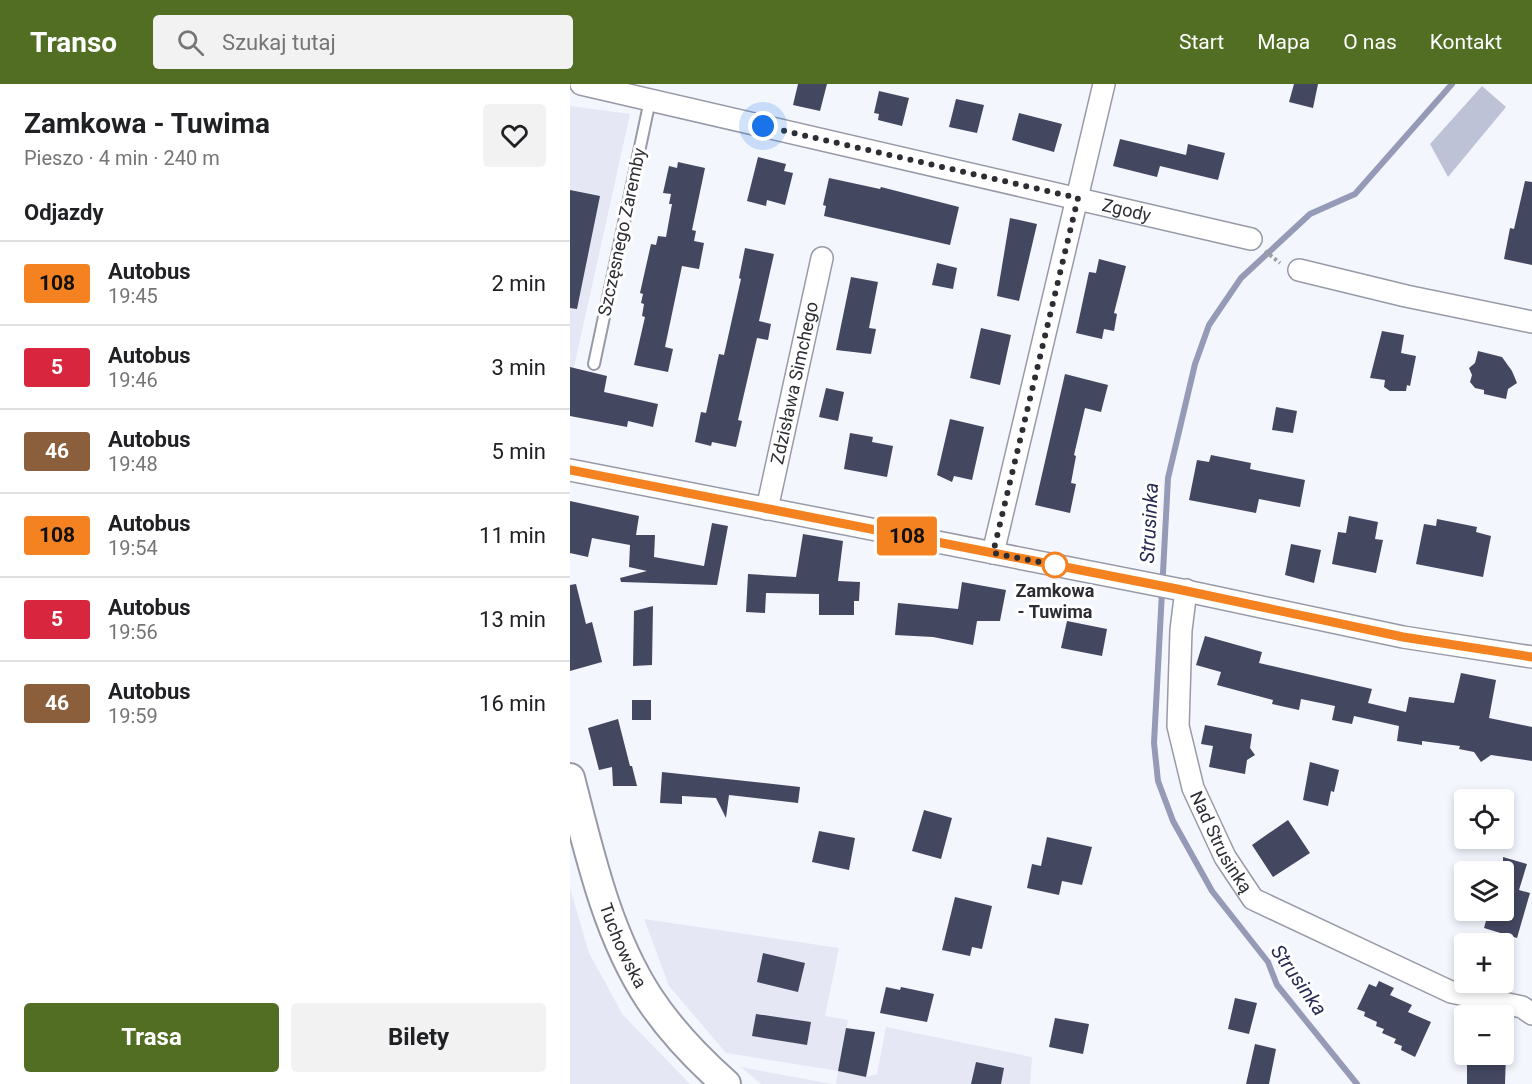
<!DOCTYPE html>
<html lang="pl">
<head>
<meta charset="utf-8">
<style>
	:root { --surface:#fff; --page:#f2f2f2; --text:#202124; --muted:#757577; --line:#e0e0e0; --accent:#516e22 }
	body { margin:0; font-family:Roboto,sans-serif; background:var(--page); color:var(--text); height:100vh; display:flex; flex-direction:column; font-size:22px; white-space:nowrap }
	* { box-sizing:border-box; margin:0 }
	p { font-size:20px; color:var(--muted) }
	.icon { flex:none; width:33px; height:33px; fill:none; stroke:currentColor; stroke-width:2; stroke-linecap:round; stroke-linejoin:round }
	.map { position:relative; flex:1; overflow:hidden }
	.side { display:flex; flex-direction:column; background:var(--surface); width:570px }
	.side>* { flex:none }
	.badge { padding:0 12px; border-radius:4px; font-size:21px; line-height:39px }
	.tools { position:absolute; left:884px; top:705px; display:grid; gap:12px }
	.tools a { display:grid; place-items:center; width:60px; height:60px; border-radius:6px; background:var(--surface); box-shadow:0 3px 9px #0003; font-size:30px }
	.you { position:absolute; width:30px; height:30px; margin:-15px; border:4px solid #fff; border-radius:50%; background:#1a73e8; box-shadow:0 0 0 9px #1a73e833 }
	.map>.badge { position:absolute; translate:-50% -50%; box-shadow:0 0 0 3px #fff }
	h2 { padding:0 24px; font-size:22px; line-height:54px }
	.round { display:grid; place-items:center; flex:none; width:63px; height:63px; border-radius:6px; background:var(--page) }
	.overview { display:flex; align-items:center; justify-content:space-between; height:102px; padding:0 24px }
	h1 { font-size:28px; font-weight:700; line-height:45px }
	.cta { display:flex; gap:12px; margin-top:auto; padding:12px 24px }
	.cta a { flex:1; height:69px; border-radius:6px; background:var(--accent); color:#fff; font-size:24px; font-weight:700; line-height:69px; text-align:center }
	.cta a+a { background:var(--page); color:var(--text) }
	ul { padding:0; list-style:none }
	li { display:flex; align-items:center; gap:18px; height:84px; padding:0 24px; border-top:2px solid var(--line) }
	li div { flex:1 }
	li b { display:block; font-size:22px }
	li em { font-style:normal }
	li .badge { min-width:66px; font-weight:700; text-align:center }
	header { display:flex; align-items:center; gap:36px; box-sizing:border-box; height:84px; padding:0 30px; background:var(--accent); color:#fff }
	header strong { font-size:28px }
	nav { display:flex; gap:33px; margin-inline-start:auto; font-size:21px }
	.search { width:420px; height:54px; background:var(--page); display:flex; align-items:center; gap:15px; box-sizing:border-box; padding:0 21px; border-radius:6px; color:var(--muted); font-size:22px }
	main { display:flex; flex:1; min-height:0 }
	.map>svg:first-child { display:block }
	.built { fill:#e5e7f4 }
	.green { fill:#bec2d7 }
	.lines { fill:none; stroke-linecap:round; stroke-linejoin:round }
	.stream { stroke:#959ab7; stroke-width:6 }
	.building { fill:#434760 }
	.lane-casing { stroke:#989aa7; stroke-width:14 }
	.street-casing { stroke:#989aa7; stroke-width:24 }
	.secondary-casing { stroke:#989aa7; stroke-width:32 }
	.path { stroke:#9b9da3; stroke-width:4; stroke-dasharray:3 3; stroke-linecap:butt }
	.lane { stroke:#fff; stroke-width:10 }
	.street { stroke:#fff; stroke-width:21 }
	.secondary { stroke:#fff; stroke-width:28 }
	.line-casing { stroke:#fff; stroke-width:14 }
	.line { stroke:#f58220; stroke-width:9 }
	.walk { stroke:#2d2e33; stroke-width:6; stroke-dasharray:0 10.8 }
	.stop-dot { fill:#fff; stroke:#f58220; stroke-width:3 }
	.labels { text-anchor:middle; stroke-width:6; stroke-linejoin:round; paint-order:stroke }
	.street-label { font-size:18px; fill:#2d2e33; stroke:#fff }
	.stop-label { font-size:18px; font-weight:bold; fill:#2d2e33; stroke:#fff }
	.water-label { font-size:20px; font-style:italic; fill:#272b53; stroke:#fff }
</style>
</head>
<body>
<header>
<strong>Transo</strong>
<div class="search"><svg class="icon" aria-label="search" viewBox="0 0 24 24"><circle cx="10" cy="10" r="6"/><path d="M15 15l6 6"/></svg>Szukaj tutaj</div>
<nav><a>Start</a><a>Mapa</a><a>O nas</a><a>Kontakt</a></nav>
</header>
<main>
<section class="side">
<div class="overview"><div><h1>Zamkowa - Tuwima</h1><p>Pieszo · 4 min · 240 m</p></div><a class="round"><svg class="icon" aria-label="heart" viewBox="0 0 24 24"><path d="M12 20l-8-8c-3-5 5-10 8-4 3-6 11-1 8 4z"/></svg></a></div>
<h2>Odjazdy</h2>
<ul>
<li><span class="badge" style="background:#f58220;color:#111">108</span><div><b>Autobus</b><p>19:45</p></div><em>2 min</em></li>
<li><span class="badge" style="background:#d7263d;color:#fff">5</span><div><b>Autobus</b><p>19:46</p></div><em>3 min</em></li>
<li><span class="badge" style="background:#8b5e3c;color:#fff">46</span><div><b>Autobus</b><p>19:48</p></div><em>5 min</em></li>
<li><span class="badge" style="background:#f58220;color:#111">108</span><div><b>Autobus</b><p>19:54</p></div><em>11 min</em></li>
<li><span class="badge" style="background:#d7263d;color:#fff">5</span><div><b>Autobus</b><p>19:56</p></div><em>13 min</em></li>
<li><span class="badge" style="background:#8b5e3c;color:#fff">46</span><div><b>Autobus</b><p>19:59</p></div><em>16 min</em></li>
</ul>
<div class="cta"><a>Trasa</a><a>Bilety</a></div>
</section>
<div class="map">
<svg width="962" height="1000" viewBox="0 0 962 1000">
	<rect width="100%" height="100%" fill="#f4f6fe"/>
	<path class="built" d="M 0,22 L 60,30 L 0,301 Z
		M 0,804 L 19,869 L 53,931 L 120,1000 L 0,1000 Z
		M 74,835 L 269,864 L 255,932 L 278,936 L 269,987 L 296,993 L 307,990 L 316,943 L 462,973 L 460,1000 L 266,1000 L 268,987 L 156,969 L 99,902 Z
		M 171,983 L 262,1000 L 191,1000 Z"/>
	<path class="green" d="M 912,2 L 936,23 L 878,93 L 860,60 Z"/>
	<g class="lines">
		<path class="stream" d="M 787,1000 L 707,901 L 698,878 L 642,807 L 603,737 L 588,697 L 584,659 L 598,394 L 625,280 L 639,241 L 671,194 L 740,130 L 785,110 L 882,0"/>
	</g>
	<path class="building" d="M 228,0 L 257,0 L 250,27 L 223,21 Z
		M 724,0 L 748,0 L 743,24 L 719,18 Z
		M 309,7 L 339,14 L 332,42 L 308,36 L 309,30 L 304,29 Z
		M 386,15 L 414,21 L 407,49 L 379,43 Z
		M 449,29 L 492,40 L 484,68 L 442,56 Z
		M 550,55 L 616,71 L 618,60 L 655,69 L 648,96 L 590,82 L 587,93 L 543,82 Z
		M 188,73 L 216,80 L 214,87 L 223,89 L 215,121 L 197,116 L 196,122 L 177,117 Z
		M 108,78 L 135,84 L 122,146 L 126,147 L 124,157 L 134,159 L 129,185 L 112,182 L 95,263 L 103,265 L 98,288 L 64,281 L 75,233 L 72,232 L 74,220 L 71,219 L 73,210 L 70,209 L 81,160 L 86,161 L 88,152 L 96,153 L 102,120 L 99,120 L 101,110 L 93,109 L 99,82 L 107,84 Z
		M 259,94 L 310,105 L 311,103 L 389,123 L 380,161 L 254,132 L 256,122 L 253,121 Z
		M 955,97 L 962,98 L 962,181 L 934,175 L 940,144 L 944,145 Z
		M 0,106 L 30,112 L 7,225 L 0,224 Z
		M 440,134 L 467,140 L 449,217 L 427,212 Z
		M 175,164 L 204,170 L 189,237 L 201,240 L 198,256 L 187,254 L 168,336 L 172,337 L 166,363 L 142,358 L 141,362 L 125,358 L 131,328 L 136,329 L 149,270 L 154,271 L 171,195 L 169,194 Z
		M 529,175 L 556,182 L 544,229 L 547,230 L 544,247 L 534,245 L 532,255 L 506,249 L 519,188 L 526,189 Z
		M 367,179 L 387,184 L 383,205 L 362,201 Z
		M 281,193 L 308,198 L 299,244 L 306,245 L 301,270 L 266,266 Z
		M 411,244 L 441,251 L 430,301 L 400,294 Z
		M 812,247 L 834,251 L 831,269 L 846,272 L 840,302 L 837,301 L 836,307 L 820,307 L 814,303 L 815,296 L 800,294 Z
		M 908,267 L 932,273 L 942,287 L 947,299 L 938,305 L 936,315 L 914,310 L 914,306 L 905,304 L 900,298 L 902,291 L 899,284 L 905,279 Z
		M 0,283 L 37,292 L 34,308 L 88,320 L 83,343 L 58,337 L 57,343 L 0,332 Z
		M 495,290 L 538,301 L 531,328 L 515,324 L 504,371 L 506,372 L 501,399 L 506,400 L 500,429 L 465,421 Z
		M 256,304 L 274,308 L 268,337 L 249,333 Z
		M 706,323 L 727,327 L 723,349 L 702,346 Z
		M 380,335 L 414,343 L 402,396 L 384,392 L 382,398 L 367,391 Z
		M 280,349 L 303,353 L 302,358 L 323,362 L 317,393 L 274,385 Z
		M 641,371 L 681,379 L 680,385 L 735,396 L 730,423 L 689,415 L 686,429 L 619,416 L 627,376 L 639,378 Z
		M 0,417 L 69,432 L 66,451 L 85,451 L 84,473 L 134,482 L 142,439 L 158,442 L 147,501 L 51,498 L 50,494 L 77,487 L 59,483 L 60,461 L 22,454 L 18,473 L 0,469 Z
		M 779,432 L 808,438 L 805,455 L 813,456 L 806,489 L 762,480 L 768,448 L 776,449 Z
		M 867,435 L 907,443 L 906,448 L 921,452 L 913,493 L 846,480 L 854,440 L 866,442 Z
		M 233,450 L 273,457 L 268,497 L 290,498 L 289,517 L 284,517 L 284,531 L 249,531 L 249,510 L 196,509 L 195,529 L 176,528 L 178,490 L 226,493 Z
		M 721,460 L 751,466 L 744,499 L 715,491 Z
		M 392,498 L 436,506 L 430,537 L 407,537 L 403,561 L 363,553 L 325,551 L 328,519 L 388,525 Z
		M 6,500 L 16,540 L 22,538 L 32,578 L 0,587 L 0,501 Z
		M 83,522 L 82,581 L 63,582 L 64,527 Z
		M 497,537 L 537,545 L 532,572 L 491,564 Z
		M 635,552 L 692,568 L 689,579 L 802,605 L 798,619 L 836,628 L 839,613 L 884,619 L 891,589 L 926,596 L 919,634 L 962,643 L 962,677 L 921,671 L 911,678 L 904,668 L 889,665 L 890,662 L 852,657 L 852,661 L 827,657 L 829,642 L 784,632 L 782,640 L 762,636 L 765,622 L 731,615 L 729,626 L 702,620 L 703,616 L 647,601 L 651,588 L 626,581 Z
		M 62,616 L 81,616 L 81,636 L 62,636 Z
		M 48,635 L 60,682 L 62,682 L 67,702 L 43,702 L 42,683 L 29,686 L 18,644 Z
		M 635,641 L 682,650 L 680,664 L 685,671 L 677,676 L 675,690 L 639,683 L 643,662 L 631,660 Z
		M 740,678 L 769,686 L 764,708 L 761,707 L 758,722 L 733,716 Z
		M 92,688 L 230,703 L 228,719 L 159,711 L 156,734 L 146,714 L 112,712 L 112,720 L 90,719 Z
		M 354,726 L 382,734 L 371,775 L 342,767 Z
		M 718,736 L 740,769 L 703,793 L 682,761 Z
		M 249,747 L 285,754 L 279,786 L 242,778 Z
		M 477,753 L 522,763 L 512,801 L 492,797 L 489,811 L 457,804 L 462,780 L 471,782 Z
		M 933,773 L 957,780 L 949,806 L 960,809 L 947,854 L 914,844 L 919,826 L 933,826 Z
		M 385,813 L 422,822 L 412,865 L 402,863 L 400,872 L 372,866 Z
		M 193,869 L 235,879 L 228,908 L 187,898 Z
		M 809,897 L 824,904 L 820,911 L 842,921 L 838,928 L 861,938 L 845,973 L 831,966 L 832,962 L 824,959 L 826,955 L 812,949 L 814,945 L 806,942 L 807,938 L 794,932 L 795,928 L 787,925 L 799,900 L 806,903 Z
		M 316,903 L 330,906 L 331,903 L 364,910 L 357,938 L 310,929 Z
		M 665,914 L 687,919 L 679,950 L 658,945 Z
		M 186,930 L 241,938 L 237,961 L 182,952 Z
		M 485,934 L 519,940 L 513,970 L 479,963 Z
		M 276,944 L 305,948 L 296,993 L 268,987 Z
		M 685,960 L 706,965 L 699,1000 L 676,1000 Z
		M 897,970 L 936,970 L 935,1000 L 897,1000 Z
		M 406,978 L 434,984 L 431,1000 L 401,1000 Z"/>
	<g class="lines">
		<g class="lane-casing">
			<path id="lane" d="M 24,280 L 80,16"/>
		</g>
		<g class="street-casing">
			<g id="street">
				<path id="s1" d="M 11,0 L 681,155"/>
				<path d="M 729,186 L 836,212 L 962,238"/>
				<path d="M 0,386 L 607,505 L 833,553 L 962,573"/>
				<path id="s2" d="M 197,425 L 252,174"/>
				<path d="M 423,469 L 534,0"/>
				<path id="s3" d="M 616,506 L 611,546 L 608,642 L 623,704 L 655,773 L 683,815 L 881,908 L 952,923 L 962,930"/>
			</g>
		</g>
		<g class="secondary-casing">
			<g id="secondary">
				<path id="s4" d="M 0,694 C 19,768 37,850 79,914 C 100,946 128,975 156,1000"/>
			</g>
		</g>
		<path class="path" d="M 695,167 L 710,179"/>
		<use href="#lane" class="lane"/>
		<use href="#street" class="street"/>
		<use href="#secondary" class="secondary"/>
	</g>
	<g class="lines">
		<g class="line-casing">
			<path id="line" d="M 0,386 L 607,505 L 833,553 L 962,573"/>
		</g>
		<use href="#line" class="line"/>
		<path class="walk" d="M 193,42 L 508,114 L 423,469 L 485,481"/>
	</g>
	<circle class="stop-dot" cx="485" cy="481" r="12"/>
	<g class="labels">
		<g class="street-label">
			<text dy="6" stroke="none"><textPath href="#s1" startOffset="560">Zgody</textPath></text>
			<text transform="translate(52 148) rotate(-78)" y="6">Szczęsnego Zaremby</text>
			<text dy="6" stroke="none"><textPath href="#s2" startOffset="129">Zdzisława Simchego</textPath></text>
			<text dy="6" stroke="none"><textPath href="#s3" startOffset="261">Nad Strusinką</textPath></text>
			<text dy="6" stroke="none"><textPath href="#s4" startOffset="176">Tuchowska</textPath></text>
		</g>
		<g class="stop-label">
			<text x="485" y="513">Zamkowa<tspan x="485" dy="21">- Tuwima</tspan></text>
		</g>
		<g class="water-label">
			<text transform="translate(579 439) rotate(-87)" y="7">Strusinka</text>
			<text transform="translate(729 896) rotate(55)" y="7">Strusinka</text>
		</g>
	</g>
</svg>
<div class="tools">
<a><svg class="icon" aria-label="locate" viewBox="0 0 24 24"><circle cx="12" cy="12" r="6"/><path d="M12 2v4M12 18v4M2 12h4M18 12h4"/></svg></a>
<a><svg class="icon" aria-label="layers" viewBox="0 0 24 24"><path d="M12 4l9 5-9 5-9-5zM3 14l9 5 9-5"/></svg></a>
<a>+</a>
<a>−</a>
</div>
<div class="you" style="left:193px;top:42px"></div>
<b class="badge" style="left:337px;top:452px;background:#f58220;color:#111">108</b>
</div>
</main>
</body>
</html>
